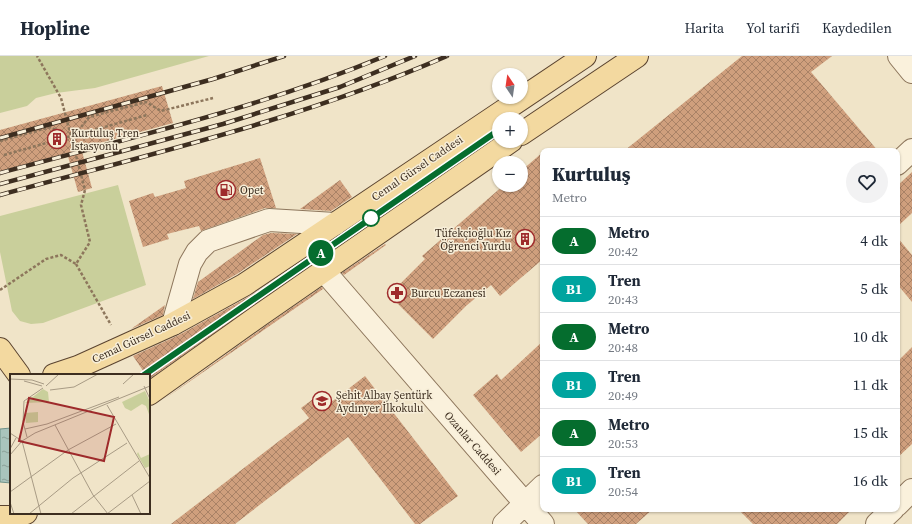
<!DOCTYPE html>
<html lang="tr">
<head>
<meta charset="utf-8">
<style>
	:root { --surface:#fff; --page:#f2f2f3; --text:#1f2937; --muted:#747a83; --line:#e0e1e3 }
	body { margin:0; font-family:"Source Serif 4",serif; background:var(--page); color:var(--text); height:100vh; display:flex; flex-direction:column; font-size:15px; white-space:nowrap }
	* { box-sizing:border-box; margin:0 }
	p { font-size:13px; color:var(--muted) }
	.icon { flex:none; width:22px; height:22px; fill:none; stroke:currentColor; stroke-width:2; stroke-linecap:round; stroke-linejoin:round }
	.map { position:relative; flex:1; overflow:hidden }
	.side { position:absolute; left:540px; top:92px; width:360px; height:364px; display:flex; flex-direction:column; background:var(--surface); border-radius:8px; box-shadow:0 1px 3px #0004 }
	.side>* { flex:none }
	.badge { padding:0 8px; border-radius:13px; font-size:14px; line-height:26px }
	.needle { width:26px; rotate:347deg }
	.buttons { position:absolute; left:492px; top:12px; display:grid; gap:8px }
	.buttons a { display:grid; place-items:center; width:36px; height:36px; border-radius:50%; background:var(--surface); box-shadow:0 1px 3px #0004; font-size:20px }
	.map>.badge { position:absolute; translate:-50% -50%; box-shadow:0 0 0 2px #fff }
	.round { display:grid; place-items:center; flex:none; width:42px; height:42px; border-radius:21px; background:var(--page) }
	.headline { display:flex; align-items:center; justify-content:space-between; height:68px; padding:0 12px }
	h1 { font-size:19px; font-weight:800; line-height:30px }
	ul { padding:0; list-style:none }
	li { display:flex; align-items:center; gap:12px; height:48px; padding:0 12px; border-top:1px solid var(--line) }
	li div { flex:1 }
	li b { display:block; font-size:15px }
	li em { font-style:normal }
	li .badge { min-width:44px; font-weight:700; text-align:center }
	header { display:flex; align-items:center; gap:24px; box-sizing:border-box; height:56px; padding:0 20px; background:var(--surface); border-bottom:1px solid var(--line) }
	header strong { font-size:19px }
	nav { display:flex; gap:22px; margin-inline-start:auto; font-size:14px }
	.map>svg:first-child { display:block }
	.green { fill:#c9cf9b }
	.water { fill:url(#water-ripples); stroke:#6f938a }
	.building { fill:url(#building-cross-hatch) }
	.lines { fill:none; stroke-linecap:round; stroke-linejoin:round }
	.minor-casing { stroke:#8d765c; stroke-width:24 }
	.major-casing { stroke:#5b4430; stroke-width:24 }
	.path { stroke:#8d765c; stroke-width:2.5; stroke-dasharray:3 2; stroke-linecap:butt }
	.minor { stroke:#faf1dc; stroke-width:22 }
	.major { stroke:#f3d9a0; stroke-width:22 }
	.rail-casing { stroke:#3d2e20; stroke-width:4.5 }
	.rail { stroke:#f7eed8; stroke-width:3; stroke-dasharray:9; stroke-linecap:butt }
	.line-casing { stroke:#fff; stroke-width:9 }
	.line { stroke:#056d2e; stroke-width:6 }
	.stop-dot { fill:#fff; stroke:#056d2e; stroke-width:2 }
	.labels { text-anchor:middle; stroke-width:3; stroke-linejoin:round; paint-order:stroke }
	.poi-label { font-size:11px; fill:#3d2e20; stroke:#f7eed8; text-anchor:start }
	.street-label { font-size:11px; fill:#3d2e20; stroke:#f7eed8 }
	.inset-road { fill:none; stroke:#a89b85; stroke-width:1 }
	.view { fill:#9e2a2b; fill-opacity:0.15; stroke:#9e2a2b; stroke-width:2 }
	.inset-edge { fill:none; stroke:#3d2e20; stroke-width:2 }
</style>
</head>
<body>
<header>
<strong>Hopline</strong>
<nav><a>Harita</a><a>Yol tarifi</a><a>Kaydedilen</a></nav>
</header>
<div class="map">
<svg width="912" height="468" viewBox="0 0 912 468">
	<defs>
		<pattern id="water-ripples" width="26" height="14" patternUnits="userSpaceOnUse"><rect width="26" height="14" fill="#a9c4bc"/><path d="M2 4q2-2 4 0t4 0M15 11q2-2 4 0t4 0" fill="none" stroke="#8ba098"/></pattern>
		<pattern id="building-cross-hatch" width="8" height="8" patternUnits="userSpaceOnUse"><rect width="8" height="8" fill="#cf9f7d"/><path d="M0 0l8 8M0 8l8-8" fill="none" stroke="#a98266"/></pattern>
	</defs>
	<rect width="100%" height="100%" fill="#f0e4c8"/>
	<path class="green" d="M 0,0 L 209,0 L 95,32 L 56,37 L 36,42 L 27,50 L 0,57 Z
		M 118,129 L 146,229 L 43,267 L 31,268 L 20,265 L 12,255 L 0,196 L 0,160 Z"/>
	<path class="water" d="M 11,372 L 11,427 L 0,426 L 0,373 Z"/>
	<path class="building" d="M 742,0 L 832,0 L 811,16 L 878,95 L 624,95 Z
		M 162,30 L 173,67 L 81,92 L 92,132 L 78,136 L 67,97 L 0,115 L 0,74 Z
		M 543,96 L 543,203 L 500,240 L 491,229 L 466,250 L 433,283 L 389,239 L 425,203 L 422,200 L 504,129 L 521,129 L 521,115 Z
		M 260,102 L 276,152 L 265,152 L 201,175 L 199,170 L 167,178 L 169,183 L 143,191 L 129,145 L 153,137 L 155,141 L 186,132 L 184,125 Z
		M 912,116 L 912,157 L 897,171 L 897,130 Z
		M 340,124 L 352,141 L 331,155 L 300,153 Z
		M 367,162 L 371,167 L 149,323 L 149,319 L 146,319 L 133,300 L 179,279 L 250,240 Z
		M 271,177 L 297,178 L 237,218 L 193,243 L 198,226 L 263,179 Z
		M 897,181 L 912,199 L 912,246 L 897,228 Z
		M 385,188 L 386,189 L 344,219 L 342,217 Z
		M 322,231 L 323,233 L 163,344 L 267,269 Z
		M 165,249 L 163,259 L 131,273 Z
		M 543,285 L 543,377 L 521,396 L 473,339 L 497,318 L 501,324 Z
		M 912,291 L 912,388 L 897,402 L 897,306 Z
		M 365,320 L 458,440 L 420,468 L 415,468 L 348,381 L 235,468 L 171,468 L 309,362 L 301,352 L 321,337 L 330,347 Z
		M 574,453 L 653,453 L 636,468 L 588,468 Z
		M 738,453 L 852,453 L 837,468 L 753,468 Z"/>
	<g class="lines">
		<g class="minor-casing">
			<path id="minor" d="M 899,0 L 912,16
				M 897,108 L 912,94
				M 324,215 L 543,468
				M 173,268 L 190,208 L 197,196 L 208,185 L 269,164 L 335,168
				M 897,449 L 912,434
				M 504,468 L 543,430
				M 877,468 L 893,453"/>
		</g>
		<g class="major-casing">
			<path id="major" d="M 521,78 L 637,0
				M 0,293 L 19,319
				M 54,319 L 78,311 L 173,268 L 244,229 L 585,0
				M 149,338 L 260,259 L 511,85
				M 0,461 L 11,461 L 26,457"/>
		</g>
		<path class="path" d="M 75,79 L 89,61 L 146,46 L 161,55 L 213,42
			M 76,79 L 147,59
			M 0,85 L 51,71 L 66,81
			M 4,99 L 71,80
			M 76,208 L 111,269
			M 0,234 L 46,203 L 61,199 L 76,208 L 90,186 L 81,149 L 85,134 L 61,42 L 37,0"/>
		<use href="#minor" class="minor"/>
		<use href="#major" class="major"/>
		<g class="rail-casing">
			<path id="rail" d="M 0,82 L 213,23 L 284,0
				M 0,117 C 129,82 260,52 385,0
				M 0,128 L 223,68 L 340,31 L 415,0
				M 0,139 C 150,98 303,63 447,0"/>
		</g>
		<use href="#rail" class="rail"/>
	</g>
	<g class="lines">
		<g class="line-casing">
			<path id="line" d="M 144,319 L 499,74"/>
		</g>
		<use href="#line" class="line"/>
	</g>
	<defs>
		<g id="building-ring" transform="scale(1)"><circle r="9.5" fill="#f7eed8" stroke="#9e2a2b" stroke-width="1.5"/><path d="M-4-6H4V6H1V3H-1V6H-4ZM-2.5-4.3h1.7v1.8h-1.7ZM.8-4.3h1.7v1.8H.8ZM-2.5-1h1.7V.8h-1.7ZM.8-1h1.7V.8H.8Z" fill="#9e2a2b"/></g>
		<g id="fuel-ring" transform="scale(1)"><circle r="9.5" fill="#f7eed8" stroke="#9e2a2b" stroke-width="1.5"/><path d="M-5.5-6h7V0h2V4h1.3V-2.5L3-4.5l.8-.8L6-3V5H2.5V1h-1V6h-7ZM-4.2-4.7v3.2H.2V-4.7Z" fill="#9e2a2b"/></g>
		<g id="pharmacy-ring" transform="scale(1)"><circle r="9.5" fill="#f7eed8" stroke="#9e2a2b" stroke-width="1.5"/><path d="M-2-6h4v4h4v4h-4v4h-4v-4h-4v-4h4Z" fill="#9e2a2b"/></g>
		<g id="school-ring" transform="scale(1)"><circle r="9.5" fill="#f7eed8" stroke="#9e2a2b" stroke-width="1.5"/><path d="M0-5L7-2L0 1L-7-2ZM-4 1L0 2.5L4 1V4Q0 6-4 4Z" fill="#9e2a2b"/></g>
	</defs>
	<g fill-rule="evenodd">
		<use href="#building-ring" x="57" y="83"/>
		<use href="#fuel-ring" x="226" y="134"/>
		<use href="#building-ring" x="525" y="183"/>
		<use href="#pharmacy-ring" x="397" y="237"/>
		<use href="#school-ring" x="322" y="345"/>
	</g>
	<circle class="stop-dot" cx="371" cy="162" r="8"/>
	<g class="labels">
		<g class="poi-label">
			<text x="71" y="81">Kurtuluş Tren<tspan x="71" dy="13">İstasyonu</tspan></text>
			<text x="240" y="138">Opet</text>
			<text x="511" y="181" text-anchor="end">Tüfekçioğlu Kız<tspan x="511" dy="13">Öğrenci Yurdu</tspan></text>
			<text x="411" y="241">Burcu Eczanesi</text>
			<text x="336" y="343">Şehit Albay Şentürk<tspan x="336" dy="13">Aydınyer İlkokulu</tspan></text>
		</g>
		<g class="street-label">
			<text transform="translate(417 112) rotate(-34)" y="4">Cemal Gürsel Caddesi</text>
			<text transform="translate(141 281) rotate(-25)" y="4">Cemal Gürsel Caddesi</text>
			<text transform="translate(473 387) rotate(49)" y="4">Ozanlar Caddesi</text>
		</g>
	</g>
	<g transform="translate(10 318)">
		<rect width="140" height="140" fill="#f0e4c8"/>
		<path d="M 33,15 L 38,18 L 39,28 L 15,29 ZM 28,38 L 28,48 L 16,49 L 15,39 Z" fill="#c9cf9b"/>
		<path d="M 135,17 L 140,28 L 140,43 L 136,32 L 132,30 L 121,37 L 115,34 L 112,28 ZM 128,78 L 131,84 L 140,80 L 140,92 L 135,94 L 127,80 Z" fill="#c9cf9b"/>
		<path class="inset-road" d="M 0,5 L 22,6 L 34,10M 14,7 L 32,12M 113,10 L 124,0M 36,12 L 49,0M 134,12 L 140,25M 40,16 L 64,13 L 88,0M 97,31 L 140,104M 45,51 L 83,121 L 98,140M 15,55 L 37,50 L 109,23M 0,59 L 12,67M 17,63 L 13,48 L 14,27 L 33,14M 12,67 L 25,59 L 140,12M 12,67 L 31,140M 0,75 L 6,64M 0,81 L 12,67M 0,118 L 58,76 L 106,50M 122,121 L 131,140M 0,128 L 4,140M 19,140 L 63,104 L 117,69M 61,140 L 129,87M 97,140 L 140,107"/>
		<path class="view" d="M 19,24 L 104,43 L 94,87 L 9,67 Z"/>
		<rect width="140" height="140" class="inset-edge"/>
	</g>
</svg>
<div class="buttons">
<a><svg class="needle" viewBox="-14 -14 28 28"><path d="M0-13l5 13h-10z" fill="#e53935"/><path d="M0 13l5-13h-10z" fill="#747a83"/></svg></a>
<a>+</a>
<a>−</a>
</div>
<b class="badge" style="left:321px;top:197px;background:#056d2e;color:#fff">A</b>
<section class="side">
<div class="headline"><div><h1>Kurtuluş</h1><p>Metro</p></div><a class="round"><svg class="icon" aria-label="heart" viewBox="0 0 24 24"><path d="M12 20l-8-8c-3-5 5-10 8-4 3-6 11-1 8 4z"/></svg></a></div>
<ul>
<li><span class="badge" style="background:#056d2e;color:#fff">A</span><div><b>Metro</b><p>20:42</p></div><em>4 dk</em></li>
<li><span class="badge" style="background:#00a49f;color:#fff">B1</span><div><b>Tren</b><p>20:43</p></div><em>5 dk</em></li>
<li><span class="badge" style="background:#056d2e;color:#fff">A</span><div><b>Metro</b><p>20:48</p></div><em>10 dk</em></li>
<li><span class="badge" style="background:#00a49f;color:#fff">B1</span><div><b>Tren</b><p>20:49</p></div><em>11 dk</em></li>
<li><span class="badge" style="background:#056d2e;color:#fff">A</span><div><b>Metro</b><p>20:53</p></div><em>15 dk</em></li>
<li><span class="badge" style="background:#00a49f;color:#fff">B1</span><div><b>Tren</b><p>20:54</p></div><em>16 dk</em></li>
</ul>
</section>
</div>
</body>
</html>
